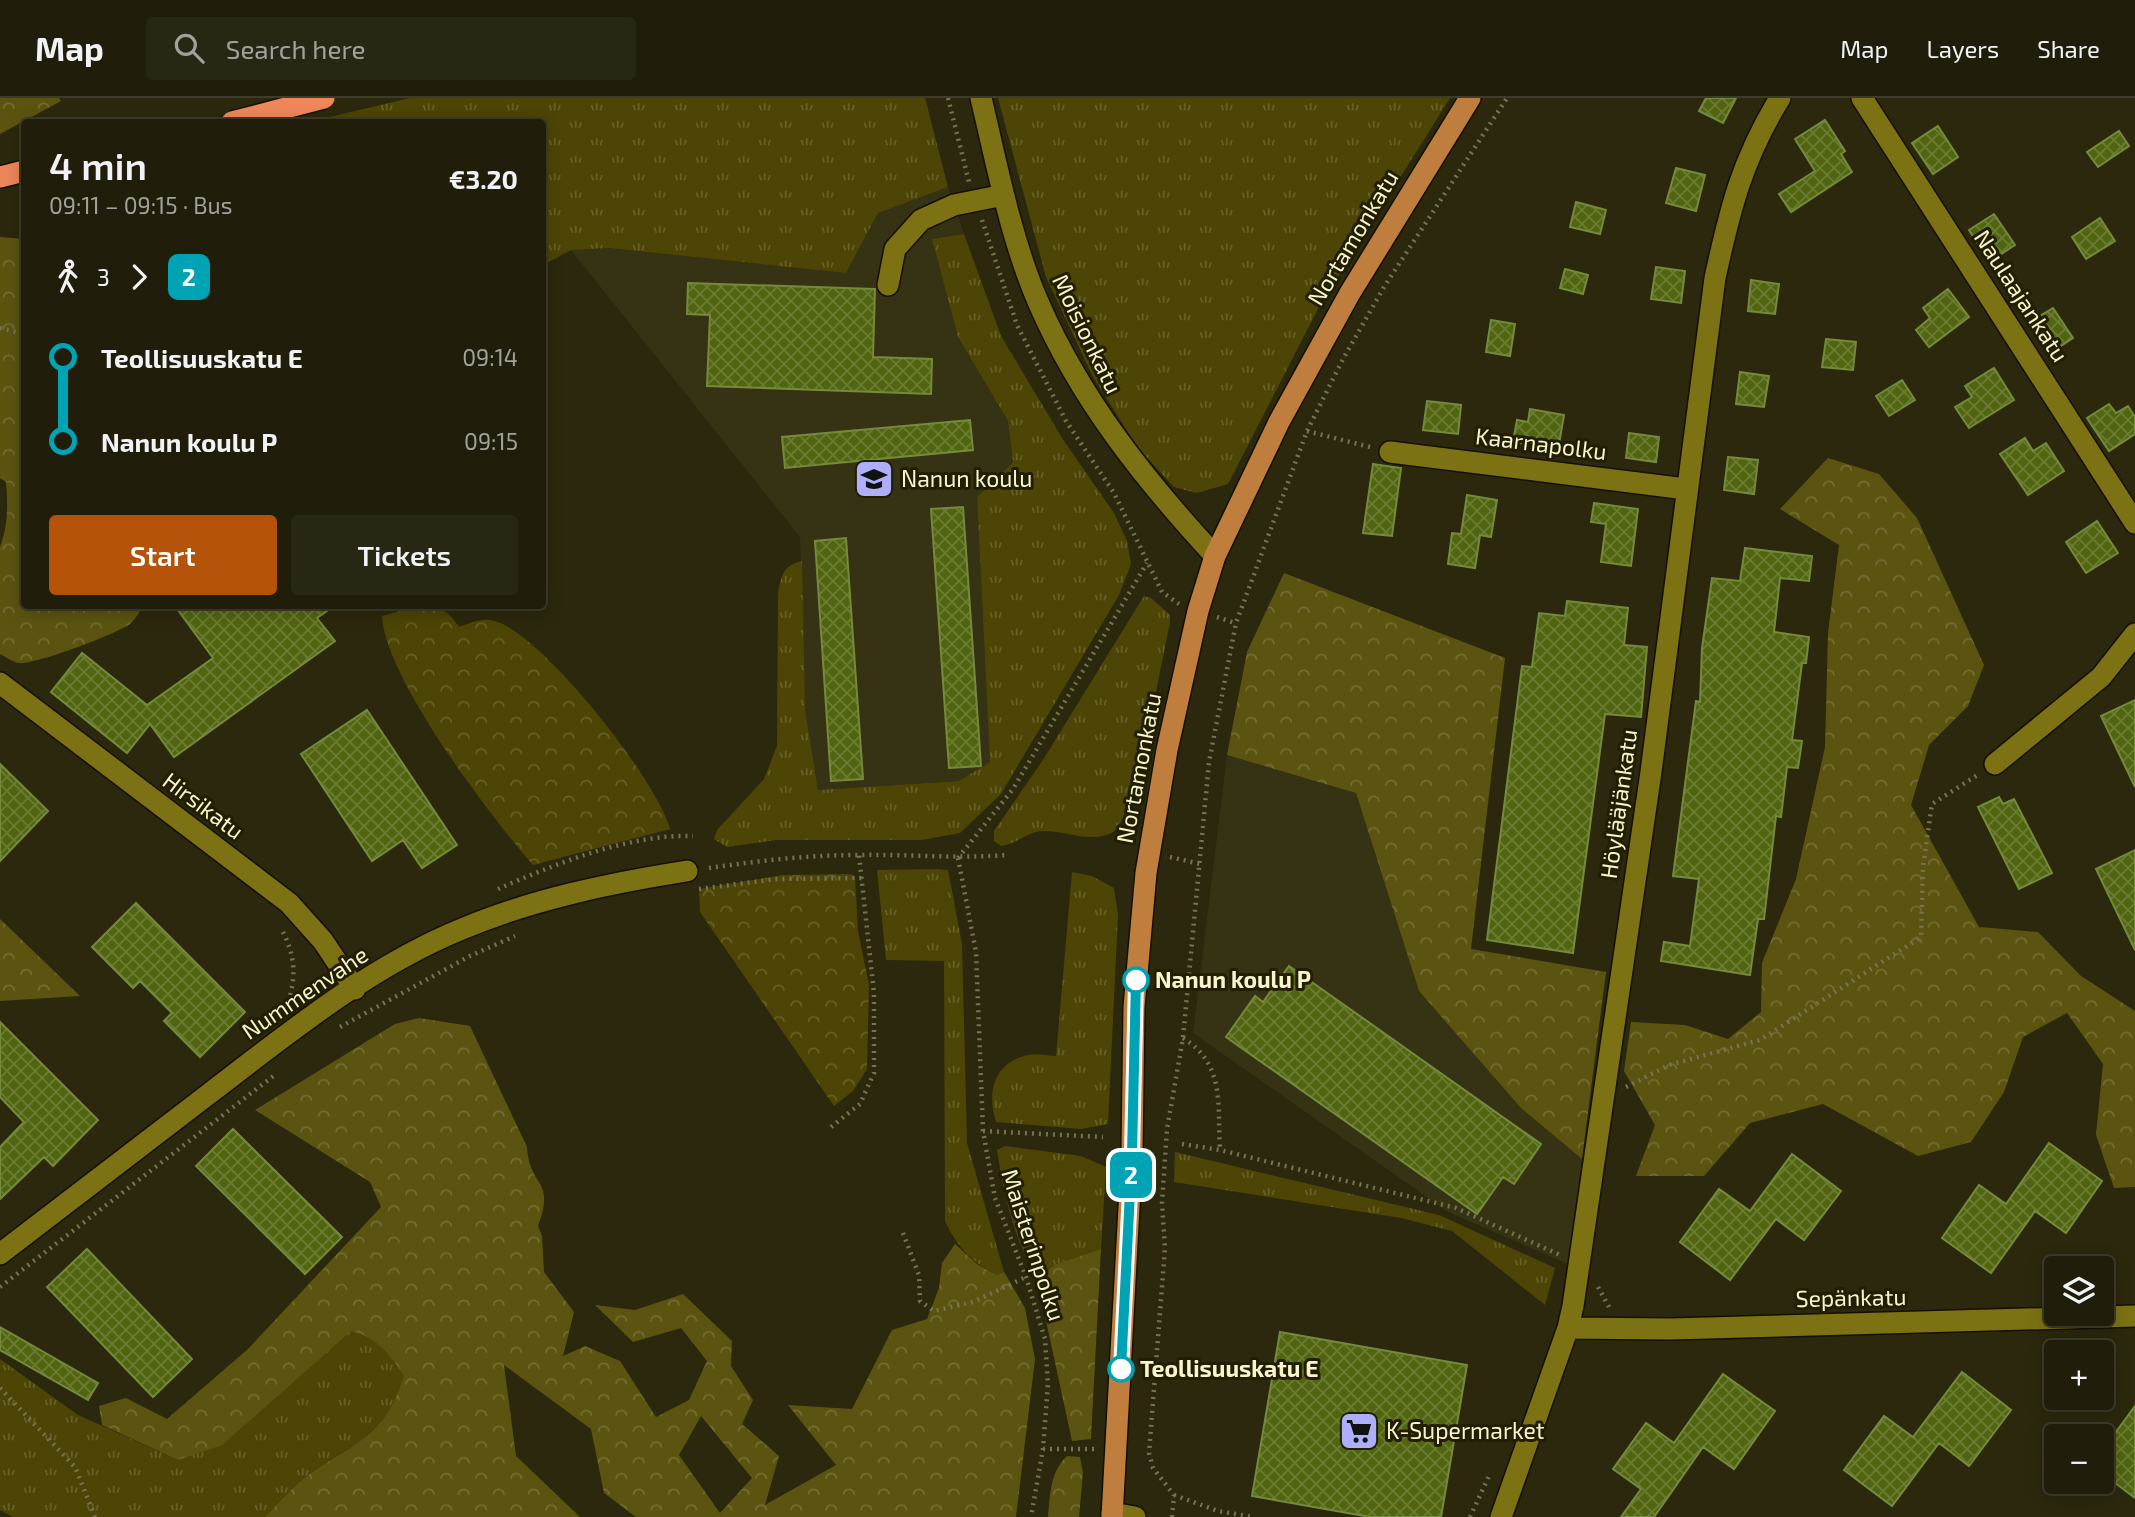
<!DOCTYPE html>
<html lang="en">
<head>
<meta charset="utf-8">
<style>
	:root { --surface:#201e0a; --page:#282713; --text:#f1f3f6; --muted:#a2a29c; --line:#3d3c2b; --accent:#b45309 }
	body { margin:0; font-family:"Exo 2",sans-serif; background:var(--page); color:var(--text); height:100vh; display:flex; flex-direction:column; font-size:26px; white-space:nowrap }
	* { box-sizing:border-box; margin:0 }
	p { font-size:23px; color:var(--muted) }
	.icon { flex:none; width:38px; height:38px; fill:none; stroke:currentColor; stroke-width:2; stroke-linecap:round; stroke-linejoin:round }
	.map { position:relative; flex:1; overflow:hidden }
	.sheet { position:absolute; left:21px; top:21px; width:525px; height:490px; display:flex; flex-direction:column; background:var(--surface); border-radius:7px; box-shadow:0 4px 18px #0003,0 0 0 2px var(--line) }
	.sheet>* { flex:none }
	.badge { padding:0 14px; border-radius:10px; font-size:24px; line-height:46px }
	.controls { position:absolute; left:2044px; top:1158px; display:grid; gap:14px }
	.controls a { display:grid; place-items:center; width:70px; height:70px; border-radius:7px; background:var(--surface); box-shadow:0 4px 18px #0003,0 0 0 2px var(--line); font-size:35px }
	.map>.badge { position:absolute; translate:-50% -50%; box-shadow:0 0 0 4px #fff }
	.legs { display:flex; align-items:center; gap:10px; height:77px; padding:0 28px; font-size:23px }
	.legs p { margin-inline-start:auto }
	.headline { display:flex; align-items:center; justify-content:space-between; height:119px; padding:0 28px }
	h1 { font-size:38px; font-weight:600; line-height:52px }
	.primary-button { display:flex; gap:14px; margin-top:auto; padding:14px 28px }
	.primary-button a { flex:1; height:80px; border-radius:7px; background:var(--accent); color:#fff; font-size:28px; font-weight:600; line-height:80px; text-align:center }
	.primary-button a+a { background:var(--page); color:var(--text) }
	ul { padding:0 28px; list-style:none }
	li { display:flex; align-items:center; gap:24px; height:84px; font-size:26px }
	li i { display:grid; place-items:center; width:10px; height:100%; margin:0 9px; background:currentColor }
	li i::after { content:''; width:18px; height:18px; margin:-9px; border:5px solid; border-radius:50%; background:var(--surface) }
	li p { margin-inline-start:auto }
	li:first-child i { background:linear-gradient(#0000 50%,currentColor 0) }
	li:last-child i { background:linear-gradient(currentColor 50%,#0000 0) }
	header { display:flex; align-items:center; gap:42px; box-sizing:border-box; height:98px; padding:0 35px; background:var(--surface); border-bottom:2px solid var(--line) }
	header strong { font-size:33px }
	nav { display:flex; gap:38px; margin-inline-start:auto; font-size:24px }
	.search { width:490px; height:63px; background:var(--page); display:flex; align-items:center; gap:18px; box-sizing:border-box; padding:0 24px; border-radius:7px; color:var(--muted); font-size:26px }
	.map>svg:first-child { display:block }
	.built { fill:#363214 }
	.grass { fill:url(#grass-tufts) }
	.forest { fill:url(#forest-crowns); fill-rule:evenodd }
	.park { fill:url(#park-crowns) }
	.building { fill:url(#building-cross-hatch); stroke:#748a3c; stroke-width:2 }
	.lines { fill:none; stroke-linecap:round; stroke-linejoin:round }
	.minor-casing { stroke:#141000; stroke-width:24 }
	.major-casing { stroke:#141000; stroke-width:24 }
	.highway-casing { stroke:#141000; stroke-width:24 }
	.path { stroke:#767353; stroke-width:4.5; stroke-dasharray:2 5; stroke-linecap:butt }
	.minor { stroke:#7c7214; stroke-width:21 }
	.major { stroke:#c07e3e; stroke-width:21 }
	.highway { stroke:#ee865a; stroke-width:21 }
	.highway-bridge-casing { stroke:#141000; stroke-width:24; stroke-linecap:butt }
	.highway-bridge { stroke:#ee865a; stroke-width:21 }
	.line-1-casing { stroke:#fff; stroke-width:16 }
	.line-1 { stroke:#00a3b4; stroke-width:10 }
	.stop-1-dot { fill:#fff; stroke:#00a3b4; stroke-width:3.5 }
	.labels { text-anchor:middle; stroke-width:6; stroke-linejoin:round; paint-order:stroke }
	.street-label { font-size:23px; fill:#f8f4cb; stroke:#211e04 }
	.poi-label { font-size:23px; fill:#f8f4cb; stroke:#211e04; text-anchor:start }
	.stop-label { font-size:23px; font-weight:bold; fill:#f8f4cb; stroke:#211e04; text-anchor:start }
</style>
</head>
<body>
<header>
<strong>Map</strong>
<div class="search"><svg class="icon" aria-label="search" viewBox="0 0 24 24"><circle cx="10" cy="10" r="6"/><path d="M15 15l6 6"/></svg>Search here</div>
<nav><a>Map</a><a>Layers</a><a>Share</a></nav>
</header>
<div class="map">
<svg width="2135" height="1419" viewBox="0 0 2135 1419">
	<defs>
		<pattern id="grass-tufts" width="24" height="20" patternUnits="userSpaceOnUse" patternTransform="scale(1.75)"><rect width="24" height="20" fill="#4c4505"/><path d="M3 7l-1-3M5 7V3M7 7l1-3M15 17l-1-3M17 17v-4M19 17l1-3" fill="none" stroke="#676028"/></pattern>
		<pattern id="forest-crowns" width="20" height="18" patternUnits="userSpaceOnUse" patternTransform="scale(1.75)"><rect width="20" height="18" fill="#5b5411"/><path d="M2 6a3 3 0 1 1 6 0M12 15a3 3 0 1 1 6 0" fill="none" stroke="#736d32"/></pattern>
		<pattern id="park-crowns" width="20" height="18" patternUnits="userSpaceOnUse" patternTransform="scale(1.75)"><rect width="20" height="18" fill="#4c4505"/><path d="M2 6a3 3 0 1 1 6 0M12 15a3 3 0 1 1 6 0" fill="none" stroke="#676028"/></pattern>
		<pattern id="building-cross-hatch" width="8" height="8" patternUnits="userSpaceOnUse" patternTransform="scale(1.75)"><rect width="8" height="8" fill="#516511"/><path d="M0 0l8 8M0 8l8-8" fill="none" stroke="#6b7c32"/></pattern>
	</defs>
	<rect width="100%" height="100%" fill="#2b280d"/>
	<path class="built" d="M 948,89 L 964,136 L 932,141 L 958,239 L 1008,323 L 1013,364 L 977,399 L 990,664 L 959,683 L 818,692 L 805,611 L 800,439 L 571,152 L 609,150 L 846,175 L 878,115 Z
		M 1227,657 L 1356,695 L 1419,893 L 1521,1010 L 1582,1061 L 1568,1166 L 1448,1114 L 1193,935 Z"/>
	<path class="grass" d="M 410,0 L 925,0 L 948,89 L 878,115 L 846,175 L 609,150 L 571,152 L 543,167 L 542,24 L 318,24 L 317,22 Z
		M 998,0 L 1450,0 L 1319,209 L 1228,386 L 1197,395 L 1174,389 L 1138,350 L 1093,279 L 1046,179 Z
		M 964,136 L 1001,238 L 1064,343 L 1114,415 L 1127,443 L 1131,466 L 1119,497 L 1001,696 L 960,735 L 922,742 L 776,742 L 727,749 L 714,741 L 717,732 L 764,681 L 777,648 L 778,496 C 781,478 783,467 802,463 L 805,611 L 818,692 L 959,683 L 990,664 L 977,399 L 1013,364 L 1008,323 L 958,239 L 932,141 Z
		M 1144,498 L 1151,500 L 1170,517 L 1170,525 C 1162,559 1135,721 1113,734 C 1092,746 1068,733 1045,733 C 1028,732 1018,746 1001,748 L 994,743 L 994,733 L 1043,662 Z
		M 936,771 L 948,772 L 962,846 L 967,1045 L 1004,1174 L 996,1177 C 971,1163 957,1149 945,1123 L 944,863 L 886,862 L 877,772 Z
		M 1072,774 L 1092,778 L 1114,790 L 1118,817 L 1108,1026 L 1081,1031 L 996,1024 C 987,994 993,965 1028,957 C 1036,955 1048,958 1056,958 Z
		M 1005,1048 L 1081,1058 L 1106,1069 L 1101,1151 L 1056,1166 L 1037,1181 C 1014,1141 1004,1098 997,1052 Z
		M 1175,1054 L 1439,1117 L 1555,1170 L 1545,1207 L 1452,1133 L 1401,1120 L 1174,1084 Z
		M 351,1233 C 377,1240 390,1256 405,1278 C 381,1341 359,1341 308,1377 C 293,1388 279,1405 265,1419 L 13,1419 L 0,1412 L 0,1261 L 78,1317 L 178,1362 Z"/>
	<path class="forest" d="M 0,0 L 59,0 L 61,3 L 0,36 Z
		M 0,139 L 24,141 L 24,508 L 142,508 C 140,514 135,521 130,526 C 116,536 37,566 20,565 C 14,565 6,559 0,556 L 0,449 C 8,428 8,407 6,384 L 0,380 Z
		M 1828,360 L 1879,376 L 1917,420 L 1984,567 L 1968,608 L 1929,647 L 1911,707 L 1979,829 L 2038,834 L 2081,878 L 2135,913 L 2135,1089 L 2114,1090 L 2096,1037 L 2103,966 L 2067,915 L 2023,939 L 2004,994 L 1971,1044 L 1918,1058 L 1823,1006 L 1750,1025 L 1704,1078 L 1636,1078 L 1655,1027 L 1624,973 L 1631,924 L 1685,927 L 1728,941 L 1761,914 L 1762,865 L 1796,781 L 1825,649 L 1828,535 L 1839,447 L 1780,411 Z
		M 1284,475 L 1505,560 L 1471,851 L 1606,874 L 1582,1061 L 1521,1010 L 1419,893 L 1356,695 L 1227,657 L 1247,554 Z
		M 0,821 L 80,898 L 0,903 Z
		M 419,920 L 470,928 L 527,1049 C 529,1090 556,1080 538,1128 L 542,1138 L 544,1174 L 574,1214 L 563,1258 L 585,1248 L 620,1263 L 656,1319 L 689,1302 L 707,1263 L 681,1230 L 633,1244 L 595,1207 L 635,1212 L 683,1196 L 732,1243 L 731,1268 L 753,1302 L 742,1326 L 779,1358 L 765,1407 L 836,1367 L 788,1307 L 852,1311 L 892,1232 L 927,1221 L 939,1190 L 942,1165 L 955,1146 L 977,1166 L 996,1177 L 1004,1174 L 1025,1210 L 1035,1261 L 1016,1419 L 636,1419 L 604,1395 L 591,1331 L 504,1267 L 516,1358 L 580,1419 L 265,1419 C 279,1405 293,1388 308,1377 C 357,1343 384,1339 404,1278 C 390,1256 377,1240 351,1233 L 222,1347 L 178,1362 L 102,1327 L 99,1308 L 126,1300 L 167,1321 L 248,1251 L 381,1109 L 370,1084 L 255,1012 L 395,926 ZM 701,1318 L 752,1380 L 720,1415 L 679,1357 Z
		M 1101,1151 L 1091,1341 L 1072,1343 L 1037,1181 L 1056,1166 Z
		M 1067,1358 L 1080,1359 L 1083,1375 L 1079,1419 L 1048,1419 C 1050,1397 1050,1374 1067,1358 Z"/>
	<path class="park" d="M 418,508 C 439,508 447,511 459,529 C 470,525 483,519 495,523 C 544,538 657,682 670,731 L 533,767 C 490,718 385,580 382,518 Z
		M 851,776 L 855,779 L 858,833 L 869,887 L 867,971 L 853,993 L 834,1008 L 700,814 L 699,791 L 783,777 Z"/>
	<path class="building" d="M 1706,0 L 1736,0 L 1723,25 L 1699,13 Z
		M 1825,22 L 1845,53 L 1841,56 L 1852,74 L 1791,114 L 1779,96 L 1815,73 L 1795,41 Z
		M 1938,28 L 1958,59 L 1933,76 L 1912,45 Z
		M 2119,33 L 2129,48 L 2098,69 L 2087,54 Z
		M 1676,70 L 1705,77 L 1696,113 L 1666,105 Z
		M 1576,104 L 1606,112 L 1600,136 L 1570,129 Z
		M 1994,116 L 2015,147 L 1989,164 L 1969,132 Z
		M 2100,120 L 2115,143 L 2086,161 L 2072,139 Z
		M 1656,169 L 1685,173 L 1681,205 L 1651,201 Z
		M 1565,171 L 1588,177 L 1583,196 L 1560,190 Z
		M 1751,182 L 1779,186 L 1775,216 L 1748,213 Z
		M 688,185 L 875,191 L 873,259 L 932,261 L 931,296 L 707,288 L 710,217 L 687,216 Z
		M 1948,191 L 1969,219 L 1929,249 L 1916,232 L 1930,220 L 1923,210 Z
		M 2053,210 L 2073,240 L 2050,255 L 2030,224 Z
		M 1491,222 L 1515,226 L 1510,258 L 1486,254 Z
		M 1826,241 L 1856,244 L 1853,272 L 1822,269 Z
		M 1994,270 L 2014,302 L 1969,330 L 1955,309 L 1972,299 L 1965,288 Z
		M 1740,274 L 1769,278 L 1764,309 L 1736,306 Z
		M 1902,282 L 1915,302 L 1889,318 L 1876,298 Z
		M 1427,303 L 1461,307 L 1458,336 L 1423,332 Z
		M 2109,306 L 2116,315 L 2128,308 L 2135,319 L 2135,336 L 2109,353 L 2087,320 Z
		M 1530,311 L 1564,317 L 1558,352 L 1513,344 L 1517,322 L 1528,324 Z
		M 970,322 L 973,352 L 785,370 L 782,339 Z
		M 1629,335 L 1659,339 L 1656,364 L 1626,360 Z
		M 2025,340 L 2033,353 L 2046,345 L 2064,373 L 2028,397 L 2000,356 Z
		M 1728,359 L 1758,362 L 1754,396 L 1724,392 Z
		M 1373,366 L 1401,370 L 1392,438 L 1363,435 Z
		M 1467,397 L 1497,402 L 1491,439 L 1480,437 L 1475,470 L 1448,466 L 1452,435 L 1461,436 Z
		M 1594,405 L 1638,411 L 1631,468 L 1601,464 L 1606,426 L 1591,424 Z
		M 963,409 L 981,668 L 949,670 L 931,411 Z
		M 2097,423 L 2118,455 L 2086,475 L 2066,444 Z
		M 846,440 L 863,681 L 831,683 L 815,443 Z
		M 1745,450 L 1812,458 L 1809,483 L 1780,480 L 1774,534 L 1809,539 L 1806,565 L 1802,565 L 1792,642 L 1802,643 L 1798,670 L 1787,669 L 1781,719 L 1776,718 L 1764,821 L 1758,821 L 1750,877 L 1661,863 L 1664,844 L 1690,848 L 1699,781 L 1673,778 L 1696,603 L 1700,604 L 1702,550 L 1712,480 L 1740,483 Z
		M 1567,503 L 1628,510 L 1624,547 L 1647,549 L 1641,619 L 1605,616 L 1573,855 L 1487,842 L 1522,568 L 1532,569 L 1539,515 L 1565,518 Z
		M 175,508 L 334,508 L 317,520 L 335,543 L 174,659 L 150,626 L 127,655 L 51,594 L 82,555 L 147,607 L 213,560 Z
		M 2135,602 L 2135,689 L 2101,618 Z
		M 367,612 L 457,747 L 422,770 L 403,742 L 372,763 L 301,656 Z
		M 0,666 L 48,713 L 0,763 Z
		M 1999,699 L 2003,706 L 2014,701 L 2052,775 L 2019,791 L 1978,709 Z
		M 2135,752 L 2135,852 L 2096,771 Z
		M 136,805 L 245,914 L 200,959 L 164,923 L 172,915 L 140,883 L 133,890 L 92,849 Z
		M 1289,868 L 1541,1046 L 1514,1086 L 1503,1079 L 1477,1116 L 1226,939 L 1255,898 L 1263,904 Z
		M 0,924 L 98,1022 L 53,1068 L 44,1059 L 0,1101 L 0,1049 L 24,1024 L 0,999 Z
		M 233,1031 L 342,1139 L 305,1176 L 196,1068 Z
		M 2049,1045 L 2102,1083 L 2066,1135 L 2035,1113 L 1991,1175 L 1942,1140 L 1979,1087 L 2006,1106 Z
		M 1792,1056 L 1841,1093 L 1804,1142 L 1776,1121 L 1730,1182 L 1680,1144 L 1719,1091 L 1750,1113 Z
		M 87,1151 L 192,1261 L 153,1299 L 47,1189 Z
		M 0,1229 L 98,1285 L 88,1302 L 0,1252 Z
		M 1280,1234 L 1467,1267 L 1441,1419 L 1370,1419 L 1252,1398 Z
		M 1962,1274 L 2011,1312 L 1969,1368 L 1939,1345 L 1892,1408 L 1844,1372 L 1884,1318 L 1913,1339 Z
		M 1723,1276 L 1775,1313 L 1734,1371 L 1703,1349 L 1654,1419 L 1621,1419 L 1641,1391 L 1613,1371 L 1646,1325 L 1674,1345 Z
		M 2135,1308 L 2135,1400 L 2102,1375 L 2102,1353 Z"/>
	<g class="lines">
		<g class="minor-casing">
			<path id="minor" d="M 981,0 C 997,67 1011,142 1039,206 C 1081,302 1144,381 1215,458
				M 1862,0 L 2135,425
				M 888,187 L 895,151 L 921,122 L 954,107 L 1004,97
				M 1390,354 L 1686,391
				M 0,585 L 289,805 L 323,843 L 355,891
				M 1995,666 L 2101,579 L 2135,536
				M 0,1156 C 71,1101 143,1047 214,992 C 291,933 371,868 462,831 C 533,801 611,785 687,773
				M 1568,1230 L 1671,1231 L 2135,1218
				M 1112,1415 L 1135,1419
				M 1501,1419 L 1568,1230 L 1573,1208 L 1651,674 L 1715,180 C 1730,111 1742,62 1780,0"/>
		</g>
		<g class="major-casing">
			<path id="major" d="M 1112,1419 L 1132,1055 L 1134,909 L 1146,775 L 1167,652 L 1198,513 L 1215,458 L 1279,324 L 1350,195 L 1470,0"/>
		</g>
		<g class="highway-casing">
			<path id="highway" d="M 0,79 L 24,73"/>
		</g>
		<path class="path" d="M 948,0 L 969,84
			M 982,122 L 1017,227 L 1066,323 L 1114,395 L 1162,494 L 1179,506
			M 0,230 L 24,236
			M 1307,333 L 1370,349
			M 1217,519 L 1235,525
			M 1170,759 L 1200,766
			M 958,760 L 976,854 L 983,1033 L 995,1100 L 1026,1179 L 1045,1241 L 1048,1286 L 1043,1351 L 1031,1419
			M 958,760 L 1013,691 L 1147,465
			M 709,770 C 758,763 807,757 857,757 C 908,756 957,761 1007,757
			M 498,791 C 555,766 629,736 693,738
			M 699,791 L 777,781 L 862,780
			M 283,834 C 295,858 296,877 289,902
			M 280,910 L 302,895
			M 340,929 L 470,858 L 515,838
			M 1183,940 C 1226,967 1217,1007 1220,1052
			M 1626,989 L 1669,967 L 1760,942 L 1921,839 L 1923,769 L 1932,706 L 1979,676
			M 831,1029 L 860,1006 L 874,975 L 874,895 L 859,757
			M 983,1033 L 1103,1039
			M 1182,1046 L 1220,1052 L 1456,1110 L 1560,1157
			M 903,1135 L 919,1177 L 920,1203 L 934,1213 L 973,1204 L 1026,1179
			M 0,1189 L 276,976
			M 1598,1189 L 1609,1209
			M 1154,1274 L 1187,1263
			M 0,1290 L 75,1369 L 95,1419
			M 1043,1351 L 1094,1351
			M 1174,1397 L 1218,1413 L 1253,1419
			M 1172,1419 L 1174,1397 L 1153,1370 L 1149,1355 L 1165,1150 L 1162,1105 L 1167,1031 L 1183,940 L 1209,664 L 1236,525 L 1307,333 L 1343,261 L 1384,189 L 1507,0
			M 1470,1419 L 1489,1378"/>
		<use href="#minor" class="minor"/>
		<use href="#major" class="major"/>
		<use href="#highway" class="highway"/>
		<g class="highway-bridge-casing">
			<path id="highway-bridge" d="M 232,24 L 324,0"/>
		</g>
		<use href="#highway-bridge" class="highway-bridge"/>
	</g>
	<g class="lines">
		<g class="line-1-casing">
			<path id="line-1" d="M 1121,1271 L 1132,1055 L 1136,882"/>
		</g>
		<use href="#line-1" class="line-1"/>
	</g>
	<defs>
		<g id="school-square" transform="scale(2.0125)"><rect x="-9" y="-9" width="18" height="18" rx="4" fill="#adaffb" stroke="#211e04"/><path d="M0-5L7-2L0 1L-7-2ZM-4 1L0 2.5L4 1V4Q0 6-4 4Z" fill="#111"/></g>
		<g id="supermarket-square" transform="scale(2.0125)"><rect x="-9" y="-9" width="18" height="18" rx="4" fill="#adaffb" stroke="#211e04"/><path d="M-6-5.5h2.5l.6 2H6L4.5 2H-2.5L-4.4-4H-6ZM-1.5 3.2a1.3 1.3 0 1 0 .1 0ZM3 3.2a1.3 1.3 0 1 0 .1 0Z" fill="#111"/></g>
	</defs>
	<g fill-rule="evenodd">
		<use href="#school-square" x="874" y="381"/>
		<use href="#supermarket-square" x="1359" y="1333"/>
	</g>
	<g class="stop-1-dot">
		<circle cx="1136" cy="882" r="12"/>
		<circle cx="1121" cy="1271" r="12"/>
	</g>
	<g class="labels">
		<g class="street-label">
			<text transform="translate(1353 140) rotate(-59)" y="8">Nortamonkatu</text>
			<text transform="translate(2021 198) rotate(57)" y="8">Naulaajankatu</text>
			<text transform="translate(1087 236) rotate(64)" y="8">Moisionkatu</text>
			<text transform="translate(1541 346) rotate(7)" y="8">Kaarnapolku</text>
			<text transform="translate(1139 670) rotate(-79)" y="8">Nortamonkatu</text>
			<text transform="translate(1619 706) rotate(-82)" y="8">Höylääjänkatu</text>
			<text transform="translate(203 708) rotate(37)" y="8">Hirsikatu</text>
			<text transform="translate(305 895) rotate(-34)" y="8">Nummenvahe</text>
			<text transform="translate(1033 1147) rotate(72)" y="8">Maisterinpolku</text>
			<text transform="translate(1851 1200) rotate(-1)" y="8">Sepänkatu</text>
		</g>
		<g class="poi-label">
			<text x="901" y="389">Nanun koulu</text>
			<text x="1386" y="1341">K-Supermarket</text>
		</g>
		<g class="stop-label">
			<text x="1155" y="890">Nanun koulu P</text>
			<text x="1140" y="1279">Teollisuuskatu E</text>
		</g>
	</g>
</svg>
<div class="controls">
<a><svg class="icon" aria-label="layers" viewBox="0 0 24 24"><path d="M12 4l9 5-9 5-9-5zM3 14l9 5 9-5"/></svg></a>
<a>+</a>
<a>−</a>
</div>
<b class="badge" style="left:1131px;top:1077px;background:#00a3b4;color:#fff">2</b>
<section class="sheet">
<div class="headline"><div><h1>4 min</h1><p>09:11 – 09:15 · Bus</p></div><b>€3.20</b></div>
<div class="legs"><svg class="icon" aria-label="walk" viewBox="0 0 24 24"><circle cx="13" cy="4" r="2"/><path d="M13 8l-2 6 4 7M11 14l-3 7M7 12l3-4h3l4 4"/></svg>3<svg class="icon" aria-label="forward" viewBox="0 0 24 24"><path d="M9 5l7 7-7 7"/></svg><b class="badge" style="background:#00a3b4;color:#fff">2</b></div>
<ul>
<li><i style="color:#00a3b4"></i><b>Teollisuuskatu E</b><p>09:14</p></li>
<li><i style="color:#00a3b4"></i><b>Nanun koulu P</b><p>09:15</p></li>
</ul>
<div class="primary-button"><a>Start</a><a>Tickets</a></div>
</section>
</div>
</body>
</html>
